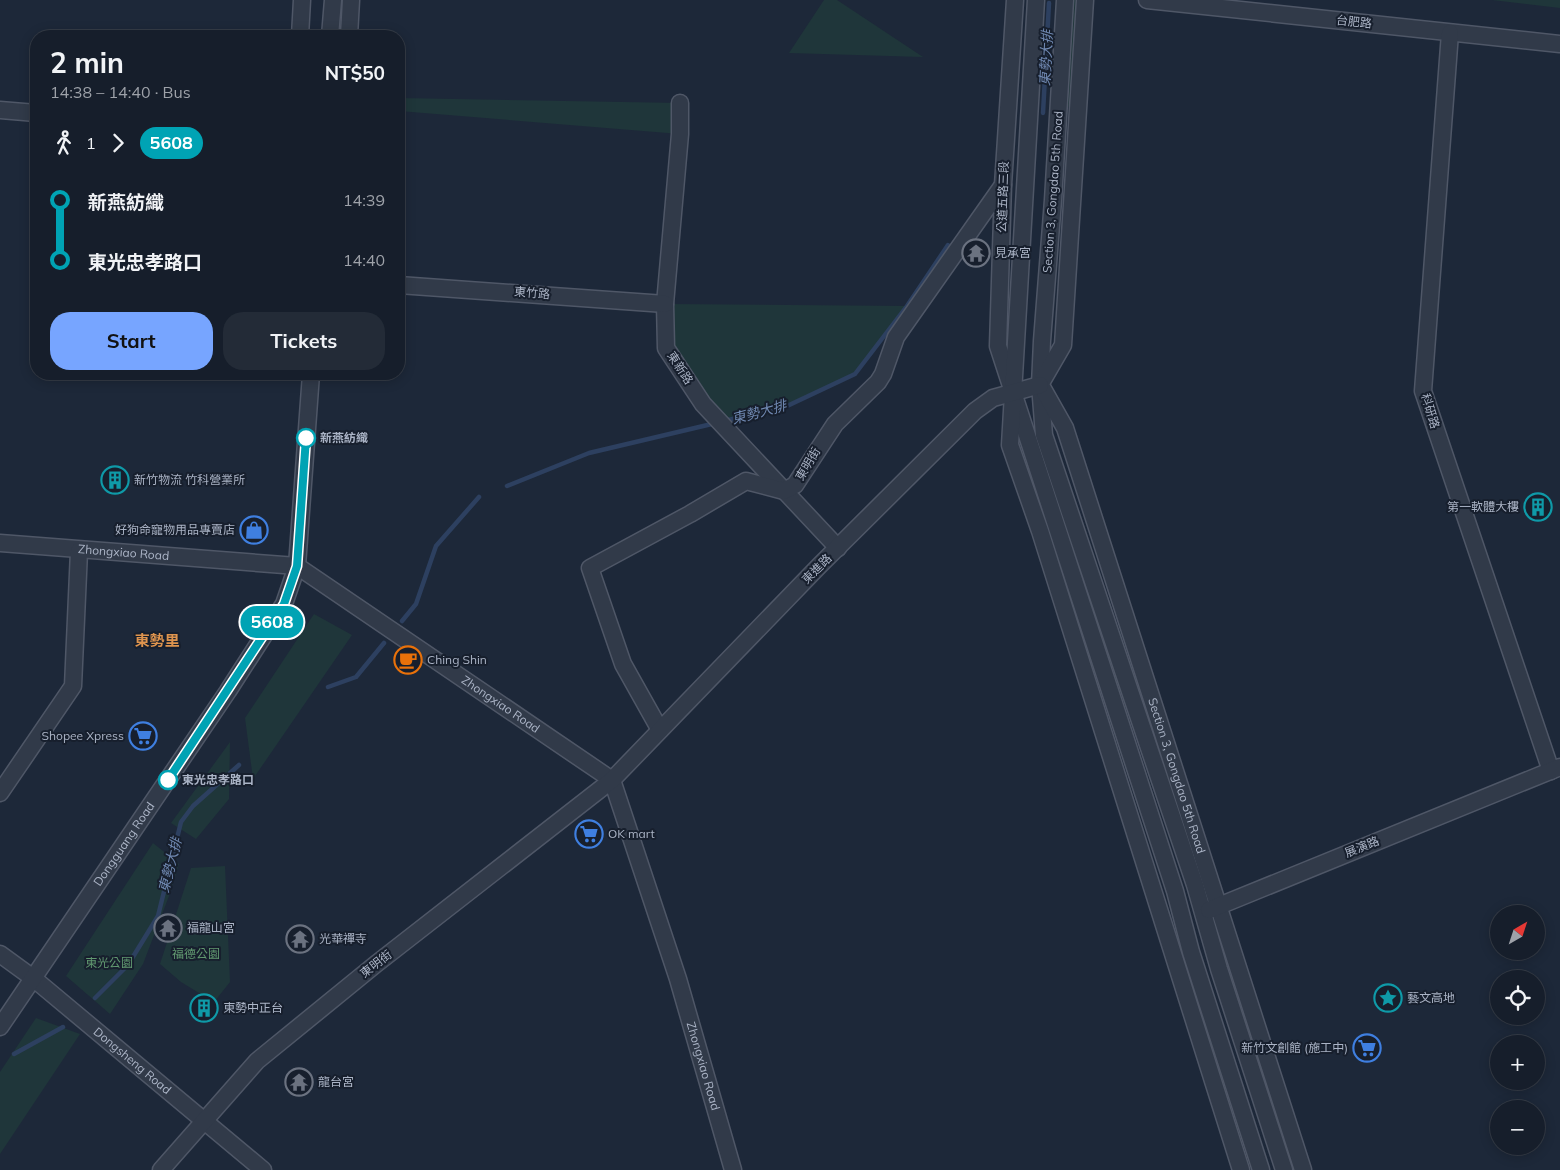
<!DOCTYPE html>
<html lang="en">
<head>
<meta charset="utf-8">
<style>
	:root { --surface:#161e2b; --page:#232b37; --text:#f1f3f6; --muted:#9ea2a9; --line:#353c47; --accent:#77a5ff }
	body { margin:0; font-family:Mulish,"Noto Sans TC",sans-serif; background:var(--page); color:var(--text); height:100vh; display:flex; flex-direction:column; font-size:19px; white-space:nowrap }
	* { box-sizing:border-box; margin:0 }
	p { font-size:16px; color:var(--muted) }
	.icon { flex:none; width:28px; height:28px; fill:none; stroke:currentColor; stroke-width:2; stroke-linecap:round; stroke-linejoin:round }
	.map { position:relative; flex:1; overflow:hidden }
	.details { position:absolute; left:30px; top:30px; width:375px; height:350px; display:flex; flex-direction:column; background:var(--surface); border-radius:20px; box-shadow:0 2px 12px #0003,0 0 0 1px var(--line) }
	.details>* { flex:none }
	.badge { padding:0 10px; border-radius:16px; font-size:18px; line-height:32px }
	.needle { width:32px; rotate:39deg }
	.fabs { position:absolute; left:1490px; top:905px; display:grid; gap:10px }
	.fabs a { display:grid; place-items:center; width:55px; height:55px; border-radius:50%; background:var(--surface); box-shadow:0 2px 12px #0003,0 0 0 1px var(--line); font-size:25px }
	.map>.badge { position:absolute; translate:-50% -50%; box-shadow:0 0 0 2px #fff }
	.legs { display:flex; align-items:center; gap:8px; height:55px; padding:0 20px; font-size:16px }
	.legs p { margin-inline-start:auto }
	.overview { display:flex; align-items:center; justify-content:space-between; height:85px; padding:0 20px }
	h1 { font-size:28px; font-weight:700; line-height:38px }
	.button { display:flex; gap:10px; margin-top:auto; padding:10px 20px }
	.button a { flex:1; height:58px; border-radius:20px; background:var(--accent); color:#111; font-size:20px; font-weight:700; line-height:58px; text-align:center }
	.button a+a { background:var(--page); color:var(--text) }
	ul { padding:0 20px; list-style:none }
	li { display:flex; align-items:center; gap:18px; height:60px; font-size:19px }
	li i { display:grid; place-items:center; width:8px; height:100%; margin:0 6px; background:currentColor }
	li i::after { content:''; width:12px; height:12px; margin:-6px; border:4px solid; border-radius:50%; background:var(--surface) }
	li p { margin-inline-start:auto }
	li:first-child i { background:linear-gradient(#0000 50%,currentColor 0) }
	li:last-child i { background:linear-gradient(currentColor 50%,#0000 0) }
	.map>svg:first-child { display:block }
	.green { fill:#1f363a }
	.lines { fill:none; stroke-linecap:round; stroke-linejoin:round }
	.stream { stroke:#2d4060; stroke-width:4.5 }
	.minor-casing { stroke:#4f5767; stroke-width:19 }
	.minor { stroke:#313a49; stroke-width:16 }
	.line-1-casing { stroke:#fff; stroke-width:11 }
	.line-1 { stroke:#00a3b4; stroke-width:8 }
	.stop-1-dot { fill:#fff; stroke:#00a3b4; stroke-width:2.5 }
	.labels { text-anchor:middle; stroke-width:4; stroke-linejoin:round; paint-order:stroke }
	.street-label { font-size:12px; fill:#abb4c6; stroke:#171f2d }
	.poi-label { font-size:12px; fill:#abb4c6; stroke:#171f2d; text-anchor:start }
	.stop-label { font-size:12px; font-weight:bold; fill:#abb4c6; stroke:#171f2d; text-anchor:start }
	.park-label { font-size:12px; fill:#619970; stroke:#171f2d }
	.water-label { font-size:14px; font-style:italic; fill:#7089b2; stroke:#171f2d }
	.quarter-label { font-size:15px; font-weight:bold; fill:#de944e; stroke:#171f2d }
</style>
</head>
<body>
<div class="map">
<svg width="1560" height="1170" viewBox="0 0 1560 1170">
	<rect width="100%" height="100%" fill="#1d2839"/>
	<path class="green" d="M 824,0 L 837,0 L 923,57 L 789,53 Z
		M 1056,0 L 1078,0 L 1072,107 L 1050,105 Z
		M 1492,0 L 1560,0 L 1560,8 Z
		M 399,98 L 680,103 L 680,134 L 399,111 Z
		M 665,304 L 907,306 L 855,374 L 785,407 L 721,422 L 666,348 Z
		M 314,614 L 352,635 L 253,779 L 245,718 Z
		M 230,742 L 229,799 L 196,839 L 171,823 Z
		M 153,843 L 179,864 L 169,896 L 143,964 L 110,1014 L 66,976 Z
		M 225,866 L 230,982 L 214,1002 L 181,982 L 160,964 L 191,868 Z
		M 36,1018 L 80,1034 L 0,1154 L 0,1072 Z"/>
	<g class="lines">
		<path class="stream" d="M 1043,113 L 1049,3
			M 724,421 L 785,407 L 855,374 L 907,306 L 948,245
			M 507,486 L 589,453 L 716,423
			M 402,621 L 416,604 L 436,546 L 479,497
			M 328,687 L 356,677 L 384,643
			M 95,998 L 128,965 L 158,916 L 181,822 L 193,806 L 239,765
			M 14,1054 L 63,1027"/>
		<g class="minor-casing">
			<g id="minor">
				<path d="M 1015,0 L 1003,185 L 998,346 L 1175,891 L 1191,952 L 1261,1170"/>
				<path d="M 1036,0 L 1010,445 L 1040,531 L 1241,1170"/>
				<path d="M 1065,0 L 1053,200 L 1042,341 L 1040,385 L 1044,435 L 1195,885 L 1219,969 L 1284,1170"/>
				<path d="M 1147,0 L 1560,44"/>
				<path d="M 1450,33 L 1423,391 L 1551,771"/>
				<path d="M 300,36 L 302,0"/>
				<path d="M 330,36 L 333,0"/>
				<path d="M 349,36 L 351,0"/>
				<path d="M 680,103 L 680,134 L 665,304 L 666,348 L 703,404 L 838,548"/>
				<path d="M 0,110 L 36,113"/>
				<path d="M 399,285 L 665,304"/>
				<path d="M 1041,383 L 1063,345 L 1085,0"/>
				<path id="s1" d="M 1043,389 L 1065,428 L 1303,1170"/>
				<path id="s2" d="M 0,543 L 297,566 L 612,780 L 678,979 L 733,1170"/>
				<path d="M 660,730 L 623,664 L 590,568 L 690,514 L 746,481 L 784,491 L 795,485 L 835,424 L 878,382 L 883,374 L 896,337 L 1003,185"/>
				<path d="M 0,793 L 73,686 L 79,551"/>
				<path d="M 1209,910 L 1560,767"/>
				<path id="s3" d="M 0,954 L 33,978 L 263,1170"/>
				<path id="s4" d="M 0,1027 L 228,691 L 284,604 L 297,566 L 311,374"/>
				<path d="M 161,1170 L 257,1061 L 376,964 L 612,780 L 819,566 L 975,411 L 993,398 L 1040,385"/>
			</g>
		</g>
		<use href="#minor" class="minor"/>
	</g>
	<g class="lines">
		<g class="line-1-casing">
			<path id="line-1" d="M 168,780 L 284,604 L 297,566 L 306,438"/>
		</g>
		<use href="#line-1" class="line-1"/>
	</g>
	<defs>
		<g id="temple-ring" transform="scale(1.4375)"><circle r="9.5" fill="#171f2d" stroke="#6b7280" stroke-width="1.5"/><path d="M0-6L5-2H3V0L6.5 2.5H4V6H1.5V3h-3V6H-4V2.5H-6.5L-3 0V-2H-5Z" fill="#6b7280"/></g>
		<g id="building-ring" transform="scale(1.4375)"><circle r="9.5" fill="#171f2d" stroke="#0f9aa8" stroke-width="1.5"/><path d="M-4-6H4V6H1V3H-1V6H-4ZM-2.5-4.3h1.7v1.8h-1.7ZM.8-4.3h1.7v1.8H.8ZM-2.5-1h1.7V.8h-1.7ZM.8-1h1.7V.8H.8Z" fill="#0f9aa8"/></g>
		<g id="shop-ring" transform="scale(1.4375)"><circle r="9.5" fill="#171f2d" stroke="#3f7fe0" stroke-width="1.5"/><path d="M-5-2.5h2.3a2.7 3.5 0 0 1 5.4 0H5L5.5 6h-11ZM-1.5-2.5h3a1.5 2.3 0 0 0-3 0Z" fill="#3f7fe0"/></g>
		<g id="cafe-ring" transform="scale(1.4375)"><circle r="9.5" fill="#171f2d" stroke="#e8710a" stroke-width="1.5"/><path d="M-5.5-4.5H6V0H3Q3 3.5 0 3.5H-2.5Q-5.5 3.5-5.5 0ZM3-3.2v2h1.7v-2ZM-6 4.5H4V6H-6Z" fill="#e8710a"/></g>
		<g id="supermarket-ring" transform="scale(1.4375)"><circle r="9.5" fill="#171f2d" stroke="#3f7fe0" stroke-width="1.5"/><path d="M-6-5.5h2.5l.6 2H6L4.5 2H-2.5L-4.4-4H-6ZM-1.5 3.2a1.3 1.3 0 1 0 .1 0ZM3 3.2a1.3 1.3 0 1 0 .1 0Z" fill="#3f7fe0"/></g>
		<g id="sight-ring" transform="scale(1.4375)"><circle r="9.5" fill="#171f2d" stroke="#0f9aa8" stroke-width="1.5"/><path d="M0-6L1.8-2.2L6-1.7L2.9 1.2L3.7 5.4L0 3.3L-3.7 5.4L-2.9 1.2L-6-1.7L-1.8-2.2Z" fill="#0f9aa8"/></g>
	</defs>
	<g fill-rule="evenodd">
		<use href="#temple-ring" x="976" y="253"/>
		<use href="#building-ring" x="115" y="480"/>
		<use href="#building-ring" x="1538" y="507"/>
		<use href="#shop-ring" x="254" y="530"/>
		<use href="#cafe-ring" x="408" y="660"/>
		<use href="#supermarket-ring" x="143" y="736"/>
		<use href="#supermarket-ring" x="589" y="834"/>
		<use href="#temple-ring" x="168" y="928"/>
		<use href="#temple-ring" x="300" y="939"/>
		<use href="#sight-ring" x="1388" y="998"/>
		<use href="#building-ring" x="204" y="1008"/>
		<use href="#supermarket-ring" x="1367" y="1048"/>
		<use href="#temple-ring" x="299" y="1082"/>
	</g>
	<g class="stop-1-dot">
		<circle cx="306" cy="438" r="9"/>
		<circle cx="168" cy="780" r="9"/>
	</g>
	<g class="labels">
		<g class="street-label">
			<text transform="translate(1354 22) rotate(6)" y="4">台肥路</text>
			<text transform="translate(1053 192) rotate(-86)" y="4">Section 3, Gongdao 5th Road</text>
			<text transform="translate(1003 197) rotate(-88)" y="4">公道五路三段</text>
			<text transform="translate(532 293) rotate(5)" y="4">東竹路</text>
			<text transform="translate(680 368) rotate(57)" y="4">東新路</text>
			<text transform="translate(1430 411) rotate(73)" y="4">科研路</text>
			<text transform="translate(808 464) rotate(-59)" y="4">東明街</text>
			<text dy="4" stroke="none"><textPath href="#s2" startOffset="124">Zhongxiao Road</textPath></text>
			<text transform="translate(817 569) rotate(-45)" y="4">東進路</text>
			<text dy="4" stroke="none"><textPath href="#s2" startOffset="544">Zhongxiao Road</textPath></text>
			<text dy="4" stroke="none"><textPath href="#s1" startOffset="410">Section 3, Gongdao 5th Road</textPath></text>
			<text dy="4" stroke="none"><textPath href="#s4" startOffset="221">Dongguang Road</textPath></text>
			<text transform="translate(1362 847) rotate(-22)" y="4">展演路</text>
			<text transform="translate(376 964) rotate(-38)" y="4">東明街</text>
			<text dy="4" stroke="none"><textPath href="#s3" startOffset="170">Dongsheng Road</textPath></text>
			<text dy="4" stroke="none"><textPath href="#s2" startOffset="979">Zhongxiao Road</textPath></text>
		</g>
		<g class="poi-label">
			<text x="995" y="257">見承宮</text>
			<text x="134" y="484">新竹物流 竹科營業所</text>
			<text x="1519" y="511" text-anchor="end">第一軟體大樓</text>
			<text x="235" y="534" text-anchor="end">好狗命寵物用品專賣店</text>
			<text x="427" y="664">Ching Shin</text>
			<text x="124" y="740" text-anchor="end">Shopee Xpress</text>
			<text x="608" y="838">OK mart</text>
			<text x="187" y="932">福龍山宮</text>
			<text x="319" y="943">光華禪寺</text>
			<text x="1407" y="1002">藝文高地</text>
			<text x="223" y="1012">東勢中正台</text>
			<text x="1348" y="1052" text-anchor="end">新竹文創館 (施工中)</text>
			<text x="318" y="1086">龍台宮</text>
		</g>
		<g class="stop-label">
			<text x="320" y="442">新燕紡織</text>
			<text x="182" y="784">東光忠孝路口</text>
		</g>
		<g class="park-label">
			<text x="196" y="958">福德公園</text>
			<text x="109" y="967">東光公園</text>
		</g>
		<g class="water-label">
			<text transform="translate(1046 58) rotate(-87)" y="5">東勢大排</text>
			<text transform="translate(759 412) rotate(-15)" y="5">東勢大排</text>
			<text transform="translate(170 865) rotate(-76)" y="5">東勢大排</text>
		</g>
		<g class="quarter-label">
			<text x="157" y="646">東勢里</text>
		</g>
	</g>
</svg>
<div class="fabs">
<a><svg class="needle" viewBox="-14 -14 28 28"><path d="M0-13l5 13h-10z" fill="#e53935"/><path d="M0 13l5-13h-10z" fill="#9ea2a9"/></svg></a>
<a><svg class="icon" aria-label="locate" viewBox="0 0 24 24"><circle cx="12" cy="12" r="6"/><path d="M12 2v4M12 18v4M2 12h4M18 12h4"/></svg></a>
<a>+</a>
<a>−</a>
</div>
<b class="badge" style="left:272px;top:622px;background:#00a3b4;color:#fff">5608</b>
<section class="details">
<div class="overview"><div><h1>2 min</h1><p>14:38 – 14:40 · Bus</p></div><b>NT$50</b></div>
<div class="legs"><svg class="icon" aria-label="walk" viewBox="0 0 24 24"><circle cx="13" cy="4" r="2"/><path d="M13 8l-2 6 4 7M11 14l-3 7M7 12l3-4h3l4 4"/></svg>1<svg class="icon" aria-label="forward" viewBox="0 0 24 24"><path d="M9 5l7 7-7 7"/></svg><b class="badge" style="background:#00a3b4;color:#fff">5608</b></div>
<ul>
<li><i style="color:#00a3b4"></i><b>新燕紡織</b><p>14:39</p></li>
<li><i style="color:#00a3b4"></i><b>東光忠孝路口</b><p>14:40</p></li>
</ul>
<div class="button"><a>Start</a><a>Tickets</a></div>
</section>
</div>
</body>
</html>
